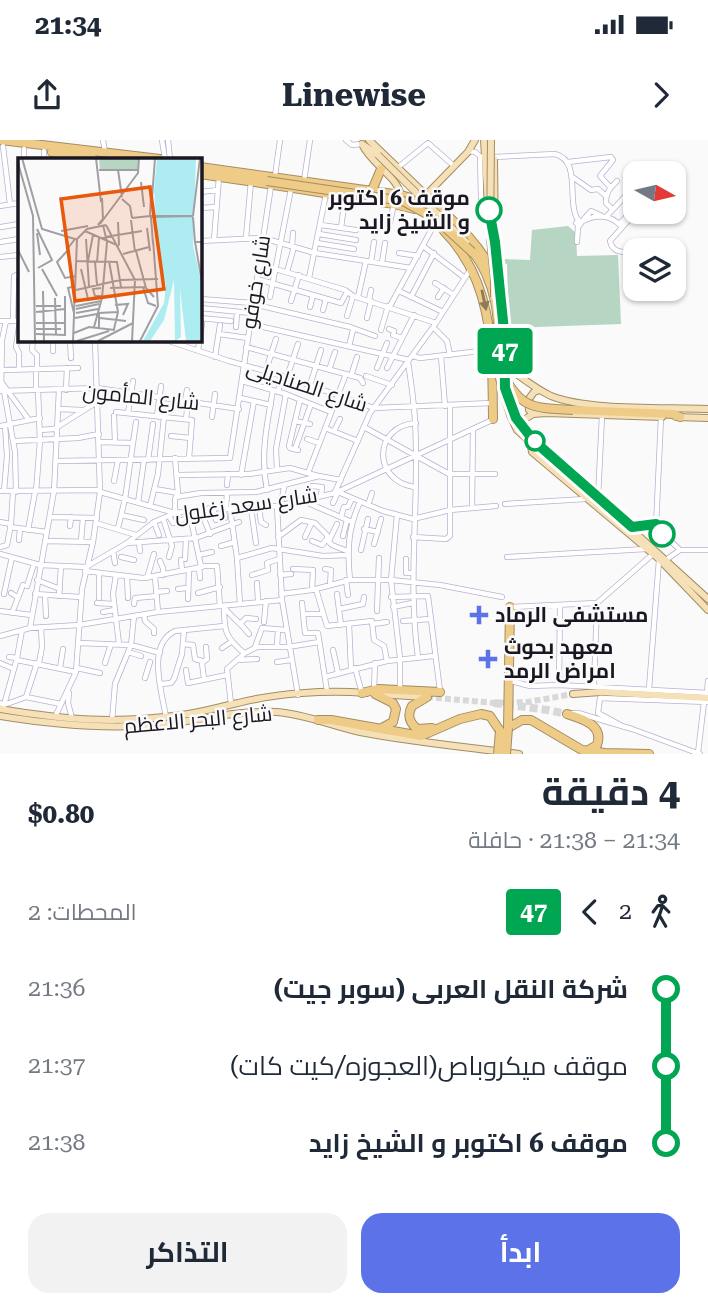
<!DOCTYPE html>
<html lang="ar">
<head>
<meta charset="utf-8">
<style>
	:root { --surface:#fff; --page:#f2f2f3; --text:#1f2937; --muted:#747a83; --accent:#5b72e8 }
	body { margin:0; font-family:"Roboto Serif",Cairo,serif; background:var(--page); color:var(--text); direction:rtl; height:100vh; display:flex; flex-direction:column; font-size:26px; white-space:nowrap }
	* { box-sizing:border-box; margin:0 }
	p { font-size:23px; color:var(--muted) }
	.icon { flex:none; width:38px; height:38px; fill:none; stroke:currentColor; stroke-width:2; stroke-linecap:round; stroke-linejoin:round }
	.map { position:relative; height:614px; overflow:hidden; direction:ltr }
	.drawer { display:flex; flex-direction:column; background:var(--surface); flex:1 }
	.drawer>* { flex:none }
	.badge { padding:0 14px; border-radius:5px; font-size:24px; line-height:46px }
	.needle { width:46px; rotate:98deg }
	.controls { position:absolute; left:623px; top:21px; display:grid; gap:14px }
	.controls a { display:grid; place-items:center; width:63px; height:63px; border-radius:14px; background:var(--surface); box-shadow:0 2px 5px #0004; font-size:35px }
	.map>.badge { position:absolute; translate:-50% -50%; box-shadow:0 0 0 4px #fff }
	.legs { display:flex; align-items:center; gap:10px; height:77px; padding:0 28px; font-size:23px }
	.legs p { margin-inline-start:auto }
	.headline { display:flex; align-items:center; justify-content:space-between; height:119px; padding:0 28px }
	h1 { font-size:38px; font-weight:700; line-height:52px }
	.action { display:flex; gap:14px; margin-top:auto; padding:14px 28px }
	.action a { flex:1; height:80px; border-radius:21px; background:var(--accent); color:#fff; font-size:28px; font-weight:700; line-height:80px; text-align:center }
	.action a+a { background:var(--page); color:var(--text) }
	ul { padding:0 28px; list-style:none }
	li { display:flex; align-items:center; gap:24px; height:77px; font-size:26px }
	li i { display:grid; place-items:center; width:10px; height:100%; margin:0 9px; background:currentColor }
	li i::after { content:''; width:18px; height:18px; margin:-9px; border:5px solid; border-radius:50%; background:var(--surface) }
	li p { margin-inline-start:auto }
	li:first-child i { background:linear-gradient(#0000 50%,currentColor 0) }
	li:last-child i { background:linear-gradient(currentColor 50%,#0000 0) }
	.status { display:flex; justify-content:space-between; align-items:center; height:49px; padding:0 35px; background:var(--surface); direction:ltr }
	.status svg { height:19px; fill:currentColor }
	header { display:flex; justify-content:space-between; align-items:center; height:91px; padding:0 28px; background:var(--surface); font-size:32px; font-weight:700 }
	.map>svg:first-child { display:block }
	.green { fill:#b6d5c2 }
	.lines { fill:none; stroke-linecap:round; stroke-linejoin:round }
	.primary-tunnel { stroke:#d8d8da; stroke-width:6; stroke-dasharray:6 3; stroke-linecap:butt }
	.highway-tunnel { stroke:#d8d8da; stroke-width:8; stroke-dasharray:8 4; stroke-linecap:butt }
	.street-casing { stroke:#b9b1d1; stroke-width:6 }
	.primary-casing { stroke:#a48d64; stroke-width:8 }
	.highway-casing { stroke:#a48d64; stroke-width:10 }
	.street { stroke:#fff; stroke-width:4.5 }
	.primary { stroke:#f5e0b7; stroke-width:6 }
	.highway { stroke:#eecc87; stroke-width:8 }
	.primary-bridge-casing { stroke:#a48d64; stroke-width:8; stroke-linecap:butt }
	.highway-bridge-casing { stroke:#a48d64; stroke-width:10; stroke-linecap:butt }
	.primary-bridge { stroke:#f5e0b7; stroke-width:6 }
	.highway-bridge { stroke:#eecc87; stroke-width:8 }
	.oneway { fill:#8f7b5a }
	.line-1-casing { stroke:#fff; stroke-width:16 }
	.line-1 { stroke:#00a651; stroke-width:10 }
	.stop-1-dot { fill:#fff; stroke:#00a651; stroke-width:3.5 }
	.poi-dot { fill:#5b72e8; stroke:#fafafa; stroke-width:2.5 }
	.labels { text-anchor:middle; stroke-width:5; stroke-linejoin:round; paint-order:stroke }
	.stop-label { font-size:21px; font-weight:bold; fill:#1a1722; stroke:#fafafa; text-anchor:end }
	.street-label { font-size:21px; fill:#1a1722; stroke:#fafafa }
	.poi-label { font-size:21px; font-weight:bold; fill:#1a1722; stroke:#fafafa; text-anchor:start }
	.inset-road { fill:none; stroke:#a09fa4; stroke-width:2 }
	.view { fill:#e8590c; fill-opacity:0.15; stroke:#e8590c; stroke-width:3.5 }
	.inset-edge { fill:none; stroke:#1a1722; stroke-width:3.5 }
</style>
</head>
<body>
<div class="status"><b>21:34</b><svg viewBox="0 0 49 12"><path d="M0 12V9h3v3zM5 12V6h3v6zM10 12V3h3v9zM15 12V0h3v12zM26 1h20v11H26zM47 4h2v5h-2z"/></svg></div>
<header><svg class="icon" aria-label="forward" viewBox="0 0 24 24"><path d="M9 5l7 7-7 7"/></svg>Linewise<svg class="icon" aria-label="share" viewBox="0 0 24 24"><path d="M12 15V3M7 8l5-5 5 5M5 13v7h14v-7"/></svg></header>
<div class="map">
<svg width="708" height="614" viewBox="0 0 708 614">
	<rect width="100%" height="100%" fill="#fafafa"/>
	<path class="green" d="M 568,86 L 576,93 L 577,116 L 618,115 L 621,184 L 509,188 L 507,124 L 503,123 L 503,119 L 530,120 L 532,90 Z"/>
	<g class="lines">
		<path class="primary-tunnel" d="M 427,557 L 494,563 L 528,562 L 573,554"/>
		<path class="highway-tunnel" d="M 494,563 L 548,570 L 567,574"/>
		<g class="street-casing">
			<path id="street" d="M 103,0 L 105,12
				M 162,0 L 165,19
				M 168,0 L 170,19
				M 346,0 L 352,5 L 362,4
				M 3,6 L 10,64
				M 24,9 L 24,19
				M 468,11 L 475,12 L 480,16 L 481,58
				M 494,17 L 555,14 C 582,21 566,61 578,80
				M 44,19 L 44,11
				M 568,22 L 611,17 L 613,20 L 600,36 L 610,47
				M 396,29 L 428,3 L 454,26
				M 275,36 L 280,0
				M 571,36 L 591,50 L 598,49 L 606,56
				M 304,41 L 310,0
				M 200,52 L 218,50
				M 0,66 L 19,63
				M 200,68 L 216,67
				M 612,69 L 606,63 C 605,53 611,47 617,41
				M 606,77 L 631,50
				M 584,79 L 591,71 L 602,76
				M 579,80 L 581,83 L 579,86 L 576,83 Z
				M 390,82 L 394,64
				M 581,82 C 595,74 610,74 621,86
				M 619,84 L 630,73 L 634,74 L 610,101 C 613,114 624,112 634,112
				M 321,85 L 356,90
				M 1,87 L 19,84
				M 341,88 L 345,57
				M 319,94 L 356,100
				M 246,98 L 251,41
				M 214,100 L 219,37
				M 200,101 L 263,98 L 315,113 L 411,128
				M 0,102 L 19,99
				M 577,102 L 578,86
				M 317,103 L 354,109
				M 292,106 L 293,93
				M 423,106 L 465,138
				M 399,113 L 418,116
				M 0,117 L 19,115
				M 371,122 L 374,102
				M 382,123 L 385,103
				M 259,124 L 345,150 L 353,156 L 436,183
				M 287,132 L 294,107
				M 309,138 L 326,54
				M 257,139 L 341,163 L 347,152
				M 435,143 L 454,155
				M 399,151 L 443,172
				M 270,157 L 291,49
				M 358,157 L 366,121
				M 411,157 L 434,113
				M 438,157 L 444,148
				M 200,159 L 253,163
				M 369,160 L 371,150
				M 291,161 L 299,135
				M 253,164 L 350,187 L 375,196
				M 390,166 L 435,83
				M 310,167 L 313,155
				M 200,168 L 251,173
				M 323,170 L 326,159
				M 347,176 L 353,156
				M 200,178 L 231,181
				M 367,178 L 371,161
				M 0,181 L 19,181
				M 13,181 L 14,136 L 19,134
				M 250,184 L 409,220
				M 236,187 L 237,172
				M 433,187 L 447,201 L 450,215
				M 389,189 L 394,191 L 393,195 L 402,198
				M 381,190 L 388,166
				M 219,194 L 248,198
				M 33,200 L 32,210 L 37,215 L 37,229
				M 53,200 L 53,211
				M 70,200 L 71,218
				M 166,200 L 229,221 L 283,236 L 374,268 L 492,263
				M 349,206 L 353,190
				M 246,207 L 360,238 L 363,243
				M 198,210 L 202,184
				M 413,216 L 420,218 L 489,210
				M 441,216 L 445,266
				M 215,217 L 220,185
				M 408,222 C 411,242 414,261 415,281 C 420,360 407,438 418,517
				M 377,228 L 387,203
				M 387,228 L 414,175
				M 36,229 L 36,250
				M 2,230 L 78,228
				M 19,230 L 19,213 L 16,207 L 19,187
				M 266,230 L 276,199
				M 329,230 L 335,212
				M 351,236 L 357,217
				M 366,236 L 392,245
				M 287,237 L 298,204
				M 242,241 L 286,254 L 331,272
				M 2,243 L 29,280
				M 310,245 L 321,210
				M 66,250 L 67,228
				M 0,251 L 97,248 L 239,269
				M 1,251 L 2,200 L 6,181
				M 4,251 L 15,312 L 16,352
				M 278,251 L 283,236
				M 241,258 L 271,265
				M 185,261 L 187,250
				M 59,269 L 82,270
				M 172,270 L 174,260
				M 116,272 L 192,280 L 189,318
				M 128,273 L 133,241
				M 114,276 L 115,302
				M 157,276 L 161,246
				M 212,277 L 215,254
				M 661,277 L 656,387 L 680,410
				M 186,279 L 188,262
				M 295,281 L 310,284
				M 0,286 L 40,278
				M 364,287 L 449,334 L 495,334
				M 325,288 L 358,301
				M 40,290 L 54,289 L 97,262
				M 334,291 L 340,279
				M 171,296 L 191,298
				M 307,299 L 319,303
				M 14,301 L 78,298 L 99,294
				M 100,302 L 133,303
				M 295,309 L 311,264
				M 298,310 L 290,308 L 289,306 L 300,260
				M 148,320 L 153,284
				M 56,321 L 230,318 L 271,46
				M 277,329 L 276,309 L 286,254
				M 308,333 L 346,234
				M 177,335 L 249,334 L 290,328 L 318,336
				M 241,335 L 254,261
				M 114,341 L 118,320
				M 227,345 L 228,334
				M 312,346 L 322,347 L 321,355
				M 414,347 C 372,340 373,286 416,283
				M 155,349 L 178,353
				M 267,350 C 260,315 267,284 273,250
				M 0,351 L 100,350
				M 4,351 L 7,316 L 5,285
				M 36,352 L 40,301 L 38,250
				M 100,352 L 175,373 L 175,359 L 178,353 L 175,318
				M 335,352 L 370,273 L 436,183 L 470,130
				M 176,357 L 201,353 L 256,352 L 319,336 L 341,340
				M 598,358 L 602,276
				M 301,360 L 352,382
				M 138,363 L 144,320
				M 333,363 L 338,352 L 383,371 L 413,379 L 450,370 L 496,366
				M 281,364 L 284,347
				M 505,364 L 585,359
				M 368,365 L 372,353
				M 150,366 L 158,334 L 164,277
				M 277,366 L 282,460 L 298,555
				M 472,367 L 473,289
				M 213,368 L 216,380
				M 223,368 L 225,378
				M 251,368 L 256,403
				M 259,368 L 261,382 L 266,385
				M 200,369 L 210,394
				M 226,369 L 227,353
				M 230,369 L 237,418 L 240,464
				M 189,371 L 201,426 L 217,426 L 220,466
				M 121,375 L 144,380
				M 397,375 L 391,440 L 400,518 L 400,550
				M 169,376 L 173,383 L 190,377
				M 50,377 L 97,378
				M 341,377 L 344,367 L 348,367 L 352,358
				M 163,378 L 172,406 L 169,417
				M 0,382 L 11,384
				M 154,382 L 159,395
				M 96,383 L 136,395
				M 70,386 L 71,377
				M 10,387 L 47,392
				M 632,387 L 656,384
				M 118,388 L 125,359 L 136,282
				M 364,389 L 378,392
				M 28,390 L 35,352
				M 343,396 L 347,380
				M 278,397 L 301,380 L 315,383 L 327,395 L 327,400 L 332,405 L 347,411
				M 305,397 L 311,384
				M 413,397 L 446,399 L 450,396 L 450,265
				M 19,400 L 20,389
				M 45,401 L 93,402
				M 81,401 L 83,378
				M 312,401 L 322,405 L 326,400
				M 329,401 L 337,384
				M 139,402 L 140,411
				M 127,403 L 196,398 L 239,382
				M 374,404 L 381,379
				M 221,406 L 235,402
				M 0,407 L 7,405 L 11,384 L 13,352
				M 361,410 L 368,379
				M 113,411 L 115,423
				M 0,414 L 40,425 L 86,427 L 127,403 L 154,382 L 175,373 L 213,368 L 241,369 L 277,366 L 335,353 L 492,280
				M 199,415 L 212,412
				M 121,417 L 134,420
				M 507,417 L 646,409
				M 237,418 L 272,408 L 323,416 L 347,415
				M 185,419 L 186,399
				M 406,419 L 406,433 L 412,433
				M 667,419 L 680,410 L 708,410
				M 181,420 L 182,431
				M 160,421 L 163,428 L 163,435
				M 199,427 L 200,438
				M 293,429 L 313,430 L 312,450
				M 325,429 L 331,430 L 330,445
				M 85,431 L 143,438 L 202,427
				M 116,435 L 113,454 L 119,504
				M 252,435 L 268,430 L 267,423 L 279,419
				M 280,435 L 291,434
				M 127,437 L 128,458
				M 155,437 L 158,472
				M 147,438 L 154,414
				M 37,440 L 60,449
				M 346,440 L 348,455
				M 350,440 C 347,411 348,388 360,362
				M 257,443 L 258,461
				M 27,446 L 34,424
				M 178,449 L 187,448
				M 316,449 L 327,486 L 372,481 L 374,500 L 384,506 L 387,521
				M 156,452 L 167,451
				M 11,453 L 17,457
				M 198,453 L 220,447
				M 4,454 L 12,417
				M 35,454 L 80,457
				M 281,454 L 312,450 L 350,440 L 391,440 L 440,445 L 502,457
				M 337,454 L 341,485
				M 45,455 L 46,476
				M 59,456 L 61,426
				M 391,457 L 428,456 L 440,551
				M 99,458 L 99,433
				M 188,459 L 189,430
				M 97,463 L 114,464
				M 302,463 L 305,493 L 318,493 L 327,551
				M 134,464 L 135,458 L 157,456
				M 224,466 C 224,491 225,497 244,513
				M 224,467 C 232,478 241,483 249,494
				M 393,467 L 412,463
				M 511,467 L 597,463 L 653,414
				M 339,469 L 363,464 L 364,457
				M 0,471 L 31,475
				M 377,471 L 379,418
				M 103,472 L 115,470
				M 12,473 L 23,445
				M 144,474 L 145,481 L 154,489 L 154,493
				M 303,474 L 323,474
				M 403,481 L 430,479
				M 264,482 L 266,461
				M 241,483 L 246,478 L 256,479
				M 349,484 L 351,529
				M 373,484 L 387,482
				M 30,488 L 54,351 L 59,250
				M 0,496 L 30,488 L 79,485 L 158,472 L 282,460
				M 78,503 L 131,505 L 160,513
				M 183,504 L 193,505 L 195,519 L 202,521
				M 277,506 L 278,490
				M 255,507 L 262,488 L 286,490
				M 222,508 L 231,502
				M 333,510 L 338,533
				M 128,512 L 141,516
				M 9,517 L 17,518
				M 17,520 L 76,532
				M 237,520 L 257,519
				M 277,522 L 291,520
				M 0,523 L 14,529
				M 39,523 L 42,507 L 41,487
				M 105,523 L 111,504
				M 60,528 L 63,509
				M 77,528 L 100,533
				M 355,528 L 362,553
				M 186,530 L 188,543 L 227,535
				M 325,537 L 387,521 L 434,516
				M 145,538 L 150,522
				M 204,539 L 202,523 L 207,519 L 206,507
				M 511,541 L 530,546 L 559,545 L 708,553
				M 161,544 L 171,543 L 174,539 L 182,514 L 184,490
				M 559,545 L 560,466
				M 594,546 L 597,463
				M 374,549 L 375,523
				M 649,549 L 659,420
				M 69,553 L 68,563 L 72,578
				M 707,553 L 708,541
				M 26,557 L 37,523
				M 0,563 L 4,565 L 26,557 L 61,564
				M 231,564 L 227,529 L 245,513 L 257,507 L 288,507 L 319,502
				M 4,565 L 17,518 L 22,490
				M 572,573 L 578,573 L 632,589 L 700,614
				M 55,577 L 76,532 L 82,449 L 93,402 L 100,352 L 95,200
				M 166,577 C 162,552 146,505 175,491 L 224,486
				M 112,581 L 115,544 L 131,505 L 134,476
				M 622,586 L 598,573 L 600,558 L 708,562
				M 698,613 L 704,562"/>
		</g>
		<g class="primary-casing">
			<path id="primary" d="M 369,0 L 426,55 L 468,12 L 475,0
				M 484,0 L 488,66
				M 362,4 C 371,24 396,35 401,55
				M 362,4 L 378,15
				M 494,19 L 495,102 L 501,156
				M 505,226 C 520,236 534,248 551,256 C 588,271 666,267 708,269
				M 504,245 L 519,283 L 554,319
				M 533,274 L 529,270 L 528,260 L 534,252 L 540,250
				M 676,277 L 708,278
				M 519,283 L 533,274 L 546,273 L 662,277
				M 535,301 L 531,306 L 532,312 L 659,419 L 708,470
				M 585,347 L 708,459
				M 377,554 L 425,557
				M 573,554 L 601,552 L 708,558
				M 0,569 C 65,580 115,584 181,575 C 200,573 219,567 238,563 C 277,553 326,550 366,553
				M 0,576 C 55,585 109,590 165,584 C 202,580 240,570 277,572 C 305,574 332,586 360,592 C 413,602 466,607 519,614"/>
		</g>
		<g class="highway-casing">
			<path id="highway" d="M 0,0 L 160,19
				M 52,12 L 93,19
				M 200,27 L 401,55 L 414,59 L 429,68
				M 200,34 C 264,43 329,54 394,64 L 414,69
				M 370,55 L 381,29
				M 426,55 C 450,78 479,102 494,134
				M 444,91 C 495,143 492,211 493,279
				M 469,107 C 500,143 499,185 500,230
				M 504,188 L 505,248
				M 573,270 L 673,274 L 680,277
				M 362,553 L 378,549 L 440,552
				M 375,554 L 393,563 L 396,569 L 393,582 L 380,589
				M 427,557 L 412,566 C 407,575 409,582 417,589 L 432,588
				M 567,574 C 583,579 604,585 597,605 L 587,611
				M 318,580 L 331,580 L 421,596 L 460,579 L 481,574 L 490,576 L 500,591
				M 508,588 L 522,580 L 531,580 L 582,610 L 605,613 L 649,614
				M 508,588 L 510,467"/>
		</g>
		<use href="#street" class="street"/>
		<use href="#primary" class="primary"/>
		<use href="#highway" class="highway"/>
		<g class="primary-bridge-casing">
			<path id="primary-bridge" d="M 491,0 L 490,98 L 494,139 L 494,157
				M 378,15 L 466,102
				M 498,235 L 510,275 L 517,290 L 602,366"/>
		</g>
		<g class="highway-bridge-casing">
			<path id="highway-bridge" d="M 267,41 L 403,61 L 436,79 L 472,112
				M 498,225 C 520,267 526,268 573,270
				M 498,614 L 500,591
				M 506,614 L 508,588"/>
		</g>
		<use href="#primary-bridge" class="primary-bridge"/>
		<use href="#highway-bridge" class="highway-bridge"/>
	</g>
	<defs><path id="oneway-solid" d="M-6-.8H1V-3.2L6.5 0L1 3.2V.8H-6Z" transform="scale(1.75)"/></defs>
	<use class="oneway" href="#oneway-solid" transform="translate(484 160) rotate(78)"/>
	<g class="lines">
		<g class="line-1-casing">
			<path id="line-1" d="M 489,70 L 495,102 L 504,191 L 505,248 L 516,278 L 534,301 L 632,387 L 656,384 L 662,394"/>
		</g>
		<use href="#line-1" class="line-1"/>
	</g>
	<g class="stop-1-dot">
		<circle cx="489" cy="70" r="12"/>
		<circle cx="535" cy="301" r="9"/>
		<circle cx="662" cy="394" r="12"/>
	</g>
	<g class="poi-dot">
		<path d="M475.5 464.5h7v7h7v7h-7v7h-7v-7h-7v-7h7z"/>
		<path d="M484.5 508.5h7v7h7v7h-7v7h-7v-7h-7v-7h7z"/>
	</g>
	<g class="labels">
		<g class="stop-label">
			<text x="470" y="65">موقف 6 اكتوبر<tspan x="470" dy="24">و الشيخ زايد</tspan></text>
		</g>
		<g class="street-label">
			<text transform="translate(256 142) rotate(-81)" y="7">شارع خوفو</text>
			<text transform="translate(307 246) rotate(18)" y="7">شارع الصناديلى</text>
			<text transform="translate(141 257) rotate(6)" y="7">شارع المأمون</text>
			<text transform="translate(246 365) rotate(-8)" y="7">شارع سعد زغلول</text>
			<text transform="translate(198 580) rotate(-5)" y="7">شارع البحر الاعظم</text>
		</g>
		<g class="poi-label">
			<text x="495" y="482">مستشفى الرماد</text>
			<text x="504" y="514">معهد بحوث<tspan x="504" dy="24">امراض الرمد</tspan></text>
		</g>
	</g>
	<g transform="translate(18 18)">
		<rect width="184" height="184" fill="#fafafa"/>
		<path d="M 81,0 L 120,0 L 120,11 L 82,12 Z" fill="#b6d5c2"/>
		<path d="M 139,0 L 178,0 L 175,87 L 184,128 L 184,183 L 168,183 L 162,131 L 163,179 L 157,183 L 156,122 L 146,162 L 132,183 L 125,183 L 146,145 L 148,127 L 140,95 L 136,32 Z" fill="#adedf2"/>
		<path class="inset-road" d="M 4,0 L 24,71 L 57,81 L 50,90M 78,0 L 83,44M 0,5 L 15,58 L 17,183M 81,12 L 120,12M 100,12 L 104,39M 123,24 L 126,49M 134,40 L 137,0M 104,41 L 112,48 L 114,60M 132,58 L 133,37M 175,58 L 182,0M 175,59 L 177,84 L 184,84M 114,60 L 132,58 L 175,58 L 133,59 L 135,86M 113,62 L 117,94M 100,64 L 101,87M 82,66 L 120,15 L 121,0M 80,67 L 85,61 L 84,40M 88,67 L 117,122 L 114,183M 129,70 L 132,93M 19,71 L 34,102 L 20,110M 43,73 L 70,68M 67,73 L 101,88M 19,75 L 22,97M 81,80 L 124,73M 68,81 L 71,128M 177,84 L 184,124M 184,84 L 184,62M 51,91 L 39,104 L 47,120 L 58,118M 0,92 L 11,114M 118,93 L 128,130 L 136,139M 105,96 L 131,89M 59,103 L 99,104 L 103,129M 70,103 L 75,77M 91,103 L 100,154 L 96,171M 77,104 L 79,127M 79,104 L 81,80M 24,111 L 39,138M 63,111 L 70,141M 125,129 L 130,145 L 138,148M 83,130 L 75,131 L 77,138 L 83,138M 92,130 L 127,129M 58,132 L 102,122 L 140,121M 25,133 L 26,183M 37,140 L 38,177M 97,147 L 110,146 L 105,157M 18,148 L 43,148M 58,148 L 83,143M 58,151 L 81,146M 18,154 L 47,151M 56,155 L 50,130 L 57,128M 58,155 L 80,151M 57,160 L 79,156M 82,160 L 108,163M 18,165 L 46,165M 76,169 L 84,140 L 89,84 L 85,67M 81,170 L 81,155 L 100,154M 18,171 L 43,171M 56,175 L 71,169 L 97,172M 18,176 L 47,177 L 47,138M 55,183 L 59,81 L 69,71 L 88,67M 59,183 L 91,173M 80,183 L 115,165M 122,183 L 140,148 L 135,82"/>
		<path class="view" d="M 132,29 L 146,131 L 57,143 L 43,41 Z"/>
		<rect width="184" height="184" class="inset-edge"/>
	</g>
</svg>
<div class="controls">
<a><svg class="needle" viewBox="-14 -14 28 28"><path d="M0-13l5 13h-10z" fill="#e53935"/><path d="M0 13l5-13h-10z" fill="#747a83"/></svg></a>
<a><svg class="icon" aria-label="layers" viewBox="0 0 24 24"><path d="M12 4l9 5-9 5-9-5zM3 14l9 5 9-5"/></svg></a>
</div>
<b class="badge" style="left:505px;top:211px;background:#00a651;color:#fff">47</b>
</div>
<section class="drawer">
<div class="headline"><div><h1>4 دقيقة</h1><p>21:34 – 21:38 · حافلة</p></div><b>$0.80</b></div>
<div class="legs"><svg class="icon" aria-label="walk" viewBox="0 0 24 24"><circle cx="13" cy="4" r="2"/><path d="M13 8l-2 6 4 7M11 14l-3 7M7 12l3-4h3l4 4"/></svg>2<svg class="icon" aria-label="back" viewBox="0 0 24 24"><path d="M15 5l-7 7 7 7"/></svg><b class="badge" style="background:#00a651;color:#fff">47</b><p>المحطات: 2</p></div>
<ul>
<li><i style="color:#00a651"></i><b>شركة النقل العربى (سوبر جيت)</b><p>21:36</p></li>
<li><i style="color:#00a651"></i><span>موقف ميكروباص(العجوزه/كيت كات)</span><p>21:37</p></li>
<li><i style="color:#00a651"></i><b>موقف 6 اكتوبر و الشيخ زايد</b><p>21:38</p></li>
</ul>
<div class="action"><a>ابدأ</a><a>التذاكر</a></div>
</section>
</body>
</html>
